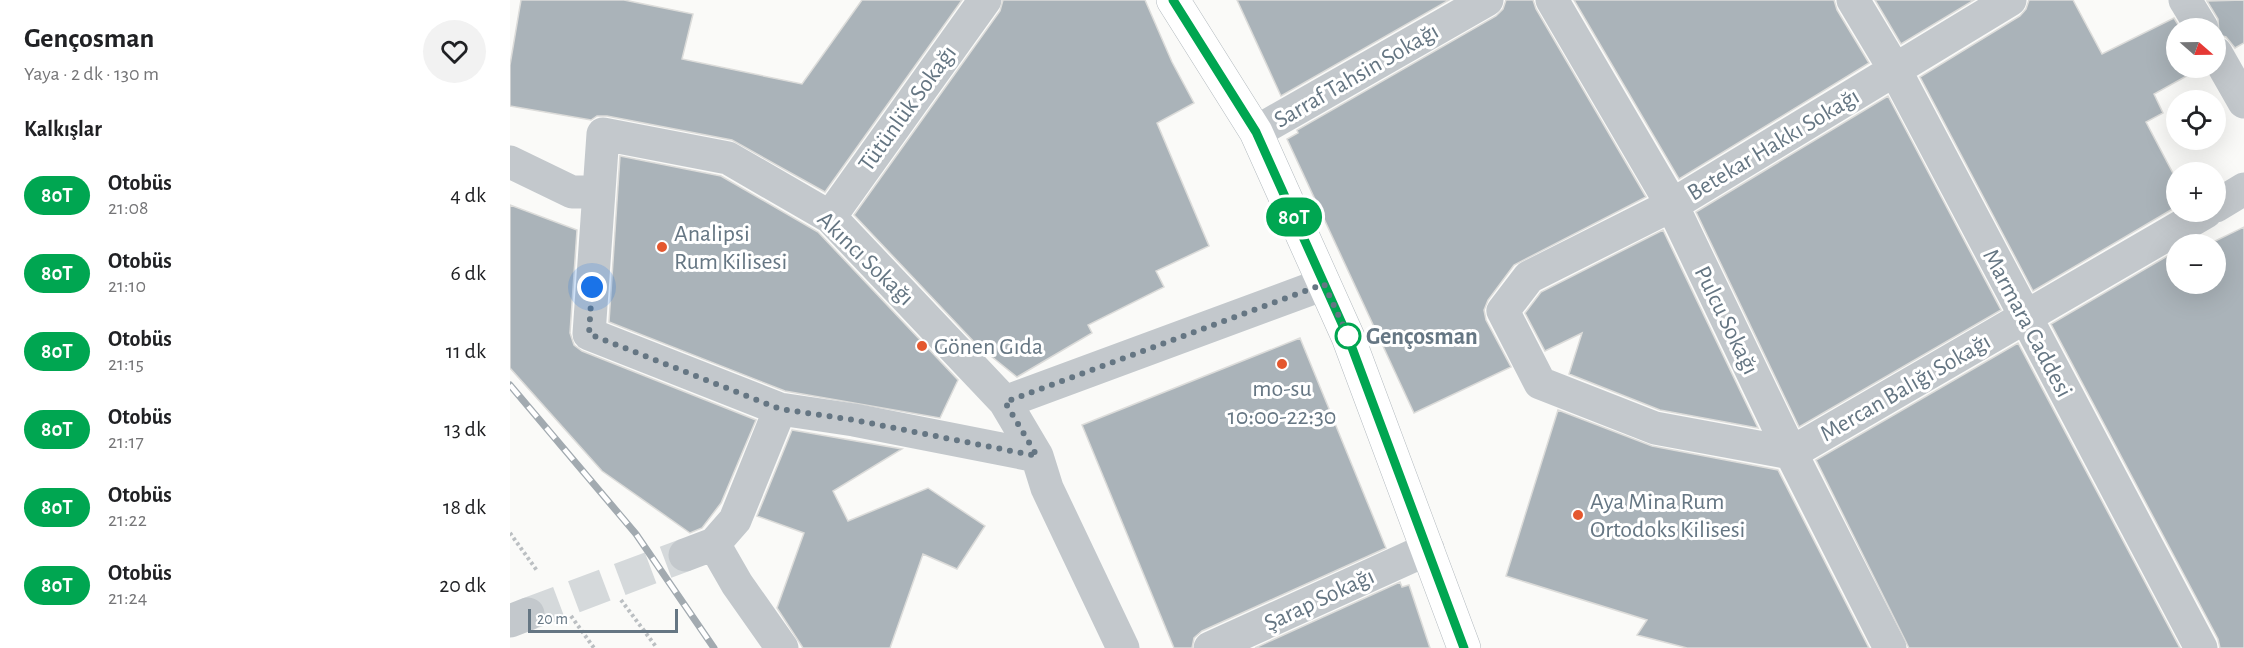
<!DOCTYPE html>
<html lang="tr">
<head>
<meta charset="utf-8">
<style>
	:root { --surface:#fff; --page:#f2f2f2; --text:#202124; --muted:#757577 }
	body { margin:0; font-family:"Alegreya Sans",sans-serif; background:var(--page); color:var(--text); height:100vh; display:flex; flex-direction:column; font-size:22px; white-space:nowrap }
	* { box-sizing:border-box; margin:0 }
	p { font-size:20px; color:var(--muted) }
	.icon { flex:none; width:33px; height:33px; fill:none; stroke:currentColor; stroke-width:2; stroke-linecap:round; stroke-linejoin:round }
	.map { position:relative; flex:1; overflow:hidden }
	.sheet { display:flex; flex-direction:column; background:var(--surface); width:510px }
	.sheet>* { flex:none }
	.badge { padding:0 12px; border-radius:20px; font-size:21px; line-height:39px }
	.needle { width:39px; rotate:110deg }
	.controls { position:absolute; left:1656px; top:18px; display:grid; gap:12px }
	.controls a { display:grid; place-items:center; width:60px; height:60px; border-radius:50%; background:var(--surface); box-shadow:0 6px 24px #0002; font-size:30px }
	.scale { position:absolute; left:18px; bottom:15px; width:150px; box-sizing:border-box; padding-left:6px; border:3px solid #657683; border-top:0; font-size:16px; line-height:21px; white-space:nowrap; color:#657683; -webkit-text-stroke:4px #fff; paint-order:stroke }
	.you { position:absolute; width:30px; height:30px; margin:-15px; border:4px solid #fff; border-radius:50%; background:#1a73e8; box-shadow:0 0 0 9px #1a73e833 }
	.map>.badge { position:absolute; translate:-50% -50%; box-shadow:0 0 0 3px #fff }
	h2 { padding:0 24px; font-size:22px; line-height:54px }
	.round { display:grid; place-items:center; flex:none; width:63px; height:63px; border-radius:32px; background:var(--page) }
	.summary { display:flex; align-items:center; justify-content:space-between; height:102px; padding:0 24px }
	h1 { font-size:28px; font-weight:600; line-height:45px }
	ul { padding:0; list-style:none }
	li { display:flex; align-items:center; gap:18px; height:78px; padding:0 24px }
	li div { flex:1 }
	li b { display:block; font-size:22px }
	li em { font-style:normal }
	li .badge { min-width:66px; font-weight:700; text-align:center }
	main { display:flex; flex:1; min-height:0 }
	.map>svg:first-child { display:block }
	.building { fill:#aab3b9; stroke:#dcdcda; stroke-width:1.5 }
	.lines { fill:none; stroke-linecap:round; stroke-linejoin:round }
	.street-tunnel { stroke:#d5d9db; stroke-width:33; stroke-dasharray:33 16; stroke-linecap:butt }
	.secondary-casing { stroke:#b3babf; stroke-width:34 }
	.path { stroke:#bbbfc2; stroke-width:4; stroke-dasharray:3 3; stroke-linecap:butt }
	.street { stroke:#c3c8cc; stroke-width:33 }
	.secondary { stroke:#fff; stroke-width:33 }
	.rail-casing { stroke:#a2aab0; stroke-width:7 }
	.rail { stroke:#fff; stroke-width:4.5; stroke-dasharray:14; stroke-linecap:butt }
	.line-casing { stroke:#fff; stroke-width:14 }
	.line { stroke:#00a651; stroke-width:9 }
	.walk { stroke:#657683; stroke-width:6; stroke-dasharray:0 10.8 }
	.poi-dot { fill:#e4572e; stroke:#fff; stroke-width:2 }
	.stop-dot { fill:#fff; stroke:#00a651; stroke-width:3 }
	.labels { text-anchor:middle; stroke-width:6; stroke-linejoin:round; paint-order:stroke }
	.street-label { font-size:24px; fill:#657683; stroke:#fff }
	.poi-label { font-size:24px; fill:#657683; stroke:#fff; text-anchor:start }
	.stop-label { font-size:24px; font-weight:bold; fill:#657683; stroke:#fff; text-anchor:start }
</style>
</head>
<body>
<main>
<section class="sheet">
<div class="summary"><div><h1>Gençosman</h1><p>Yaya · 2 dk · 130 m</p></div><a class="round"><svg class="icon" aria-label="heart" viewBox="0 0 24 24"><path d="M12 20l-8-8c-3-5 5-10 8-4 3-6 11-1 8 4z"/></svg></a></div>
<h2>Kalkışlar</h2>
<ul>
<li><span class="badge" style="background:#00a651;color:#fff">80T</span><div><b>Otobüs</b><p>21:08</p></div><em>4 dk</em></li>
<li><span class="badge" style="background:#00a651;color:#fff">80T</span><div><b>Otobüs</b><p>21:10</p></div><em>6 dk</em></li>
<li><span class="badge" style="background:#00a651;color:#fff">80T</span><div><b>Otobüs</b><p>21:15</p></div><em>11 dk</em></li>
<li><span class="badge" style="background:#00a651;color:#fff">80T</span><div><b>Otobüs</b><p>21:17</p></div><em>13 dk</em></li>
<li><span class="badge" style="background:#00a651;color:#fff">80T</span><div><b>Otobüs</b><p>21:22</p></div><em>18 dk</em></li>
<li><span class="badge" style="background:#00a651;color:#fff">80T</span><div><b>Otobüs</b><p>21:24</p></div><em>20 dk</em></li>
</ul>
</section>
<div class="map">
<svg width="1734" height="648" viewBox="0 0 1734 648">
	<rect width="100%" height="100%" fill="#fafaf8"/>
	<path class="building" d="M 11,0 L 114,0 L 183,14 L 172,59 L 292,84 L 352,0 L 452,0 L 315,192 L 222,140 L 97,116 L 87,116 L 81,120 L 0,106 L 0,65 Z
		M 493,0 L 635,0 L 662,62 L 684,103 L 647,123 L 699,246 L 646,271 L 654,287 L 578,325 L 582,333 L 507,377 L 466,344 L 344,215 L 490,11 Z
		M 727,0 L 939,0 L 771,96 Z
		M 996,0 L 1023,0 L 1026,9 L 1136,197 L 1004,265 L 978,300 L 974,310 L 976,320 L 1001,367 L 904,413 L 777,139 L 788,133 L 787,130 L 986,16 L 993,9 Z
		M 1064,0 L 1324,0 L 1327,10 L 1359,63 L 1169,179 Z
		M 1365,0 L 1464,0 L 1391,44 Z
		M 1519,0 L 1563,0 L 1592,54 L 1664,18 L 1670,28 L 1666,28 L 1666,68 L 1691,68 L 1644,94 L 1653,113 L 1636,122 L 1666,179 L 1666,207 L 1523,291 L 1410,77 L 1510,16 L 1516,9 Z
		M 1734,0 L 1734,43 L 1725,48 L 1716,37 L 1709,35 L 1708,19 L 1697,1 Z
		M 1378,96 L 1491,310 L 1289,427 L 1186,212 Z
		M 110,156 L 211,176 L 308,232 L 448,380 L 430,418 L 275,391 L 99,322 Z
		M 0,205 L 67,230 L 60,333 L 64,345 L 72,351 L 246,420 L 211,503 L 192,528 L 180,533 L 92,471 L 0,368 Z
		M 1734,227 L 1734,648 L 1710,648 L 1708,639 L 1541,324 L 1666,251 L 1666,284 L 1706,284 L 1706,244 L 1699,244 Z
		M 1153,230 L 1248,428 L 1150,410 L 1059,374 L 1072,333 L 1035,351 L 1015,313 L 1031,292 Z
		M 790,338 L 876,548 L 692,631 L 684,638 L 682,648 L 664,648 L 572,425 Z
		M 1508,343 L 1670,648 L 1399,648 L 1306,460 Z
		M 1048,410 L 1142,446 L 1268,470 L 1359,648 L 1177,648 L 1127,635 L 1137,620 L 996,576 Z
		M 282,430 L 392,449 L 323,491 L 338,521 L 418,488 L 475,526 L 447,569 L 413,554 L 380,648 L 293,648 L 267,608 L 294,533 L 247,516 Z
		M 890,582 L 892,587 L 899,585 L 920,648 L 745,648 Z"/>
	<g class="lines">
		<path class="street-tunnel" d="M 18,614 L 175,555"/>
		<g class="secondary-casing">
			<path id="secondary" d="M 663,0 L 746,132 L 838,337 L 954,648"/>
		</g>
		<path class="path" d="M 0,533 L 28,572
			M 111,600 L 147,648
			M 61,616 L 84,648"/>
		<path class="street" d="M 1042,0 L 1162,205 L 1281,453 L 1380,648
			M 1343,0 L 1385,70 L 1691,648
			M 1675,0 L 1692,28
			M 1706,53 L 1734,102
			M 746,132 L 977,0
			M 0,162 L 62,192 L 89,192
			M 1706,206 L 1734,189
			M 320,217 L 475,0
			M 495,402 L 814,284
			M 1281,453 L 1145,428 L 1030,383 L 993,311 L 1019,277 L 1162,205 L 1500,0
			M 1281,453 L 1696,212
			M 527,456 L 495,402 L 320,217 L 218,158 L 93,134 L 79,334 L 270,409 L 344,420 L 527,456 L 537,488 L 613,648
			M 204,544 L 227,584 L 272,648
			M 175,555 L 204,544 L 225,520 L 270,409
			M 0,621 L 18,614
			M 700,648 L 918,549"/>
		<use href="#secondary" class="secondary"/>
		<g class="rail-casing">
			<path id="rail" d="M 0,385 L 126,534 L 204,648"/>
		</g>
		<use href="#rail" class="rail"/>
	</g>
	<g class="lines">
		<g class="line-casing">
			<path id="line" d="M 663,0 L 746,132 L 838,337 L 954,648"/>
		</g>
		<use href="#line" class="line"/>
		<path class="walk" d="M 82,287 L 79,334 L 270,409 L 344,420 L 527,456 L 495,402 L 814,284 L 838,336"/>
	</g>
	<g class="poi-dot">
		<circle cx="152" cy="247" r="6"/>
		<circle cx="412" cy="346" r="6"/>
		<circle cx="772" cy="364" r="6"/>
		<circle cx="1068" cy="515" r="6"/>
	</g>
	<circle class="stop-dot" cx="838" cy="336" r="12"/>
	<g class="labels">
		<g class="street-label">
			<text transform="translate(846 75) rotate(-30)" y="8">Sarraf Tahsin Sokağı</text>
			<text transform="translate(397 108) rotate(-54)" y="8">Tütünlük Sokağı</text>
			<text transform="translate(1263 144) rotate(-31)" y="8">Betekar Hakkı Sokağı</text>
			<text transform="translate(356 258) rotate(44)" y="8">Akıncı Sokağı</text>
			<text transform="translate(1217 320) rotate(64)" y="8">Pulcu Sokağı</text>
			<text transform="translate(1518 323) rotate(62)" y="8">Marmara Caddesi</text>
			<text transform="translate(1395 387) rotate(-30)" y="8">Mercan Balığı Sokağı</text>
			<text transform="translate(809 599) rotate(-25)" y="8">Şarap Sokağı</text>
		</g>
		<g class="poi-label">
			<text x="164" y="241">Analipsi<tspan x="164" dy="28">Rum Kilisesi</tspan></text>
			<text x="424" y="354">Gönen Gıda</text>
			<text x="772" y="396" text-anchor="middle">mo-su<tspan x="772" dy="28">10:00-22:30</tspan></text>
			<text x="1080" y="509">Aya Mina Rum<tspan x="1080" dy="28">Ortodoks Kilisesi</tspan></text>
		</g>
		<g class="stop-label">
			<text x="856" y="344">Gençosman</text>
		</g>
	</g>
</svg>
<div class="controls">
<a><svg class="needle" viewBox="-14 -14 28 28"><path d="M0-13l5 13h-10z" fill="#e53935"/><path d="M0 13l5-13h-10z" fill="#757577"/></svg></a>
<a><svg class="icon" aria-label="locate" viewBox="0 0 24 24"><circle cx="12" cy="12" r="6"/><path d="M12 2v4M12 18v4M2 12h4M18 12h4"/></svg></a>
<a>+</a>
<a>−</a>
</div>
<div class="scale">20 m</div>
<div class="you" style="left:82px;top:287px"></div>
<b class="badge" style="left:784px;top:217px;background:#00a651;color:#fff">80T</b>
</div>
</main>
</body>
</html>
